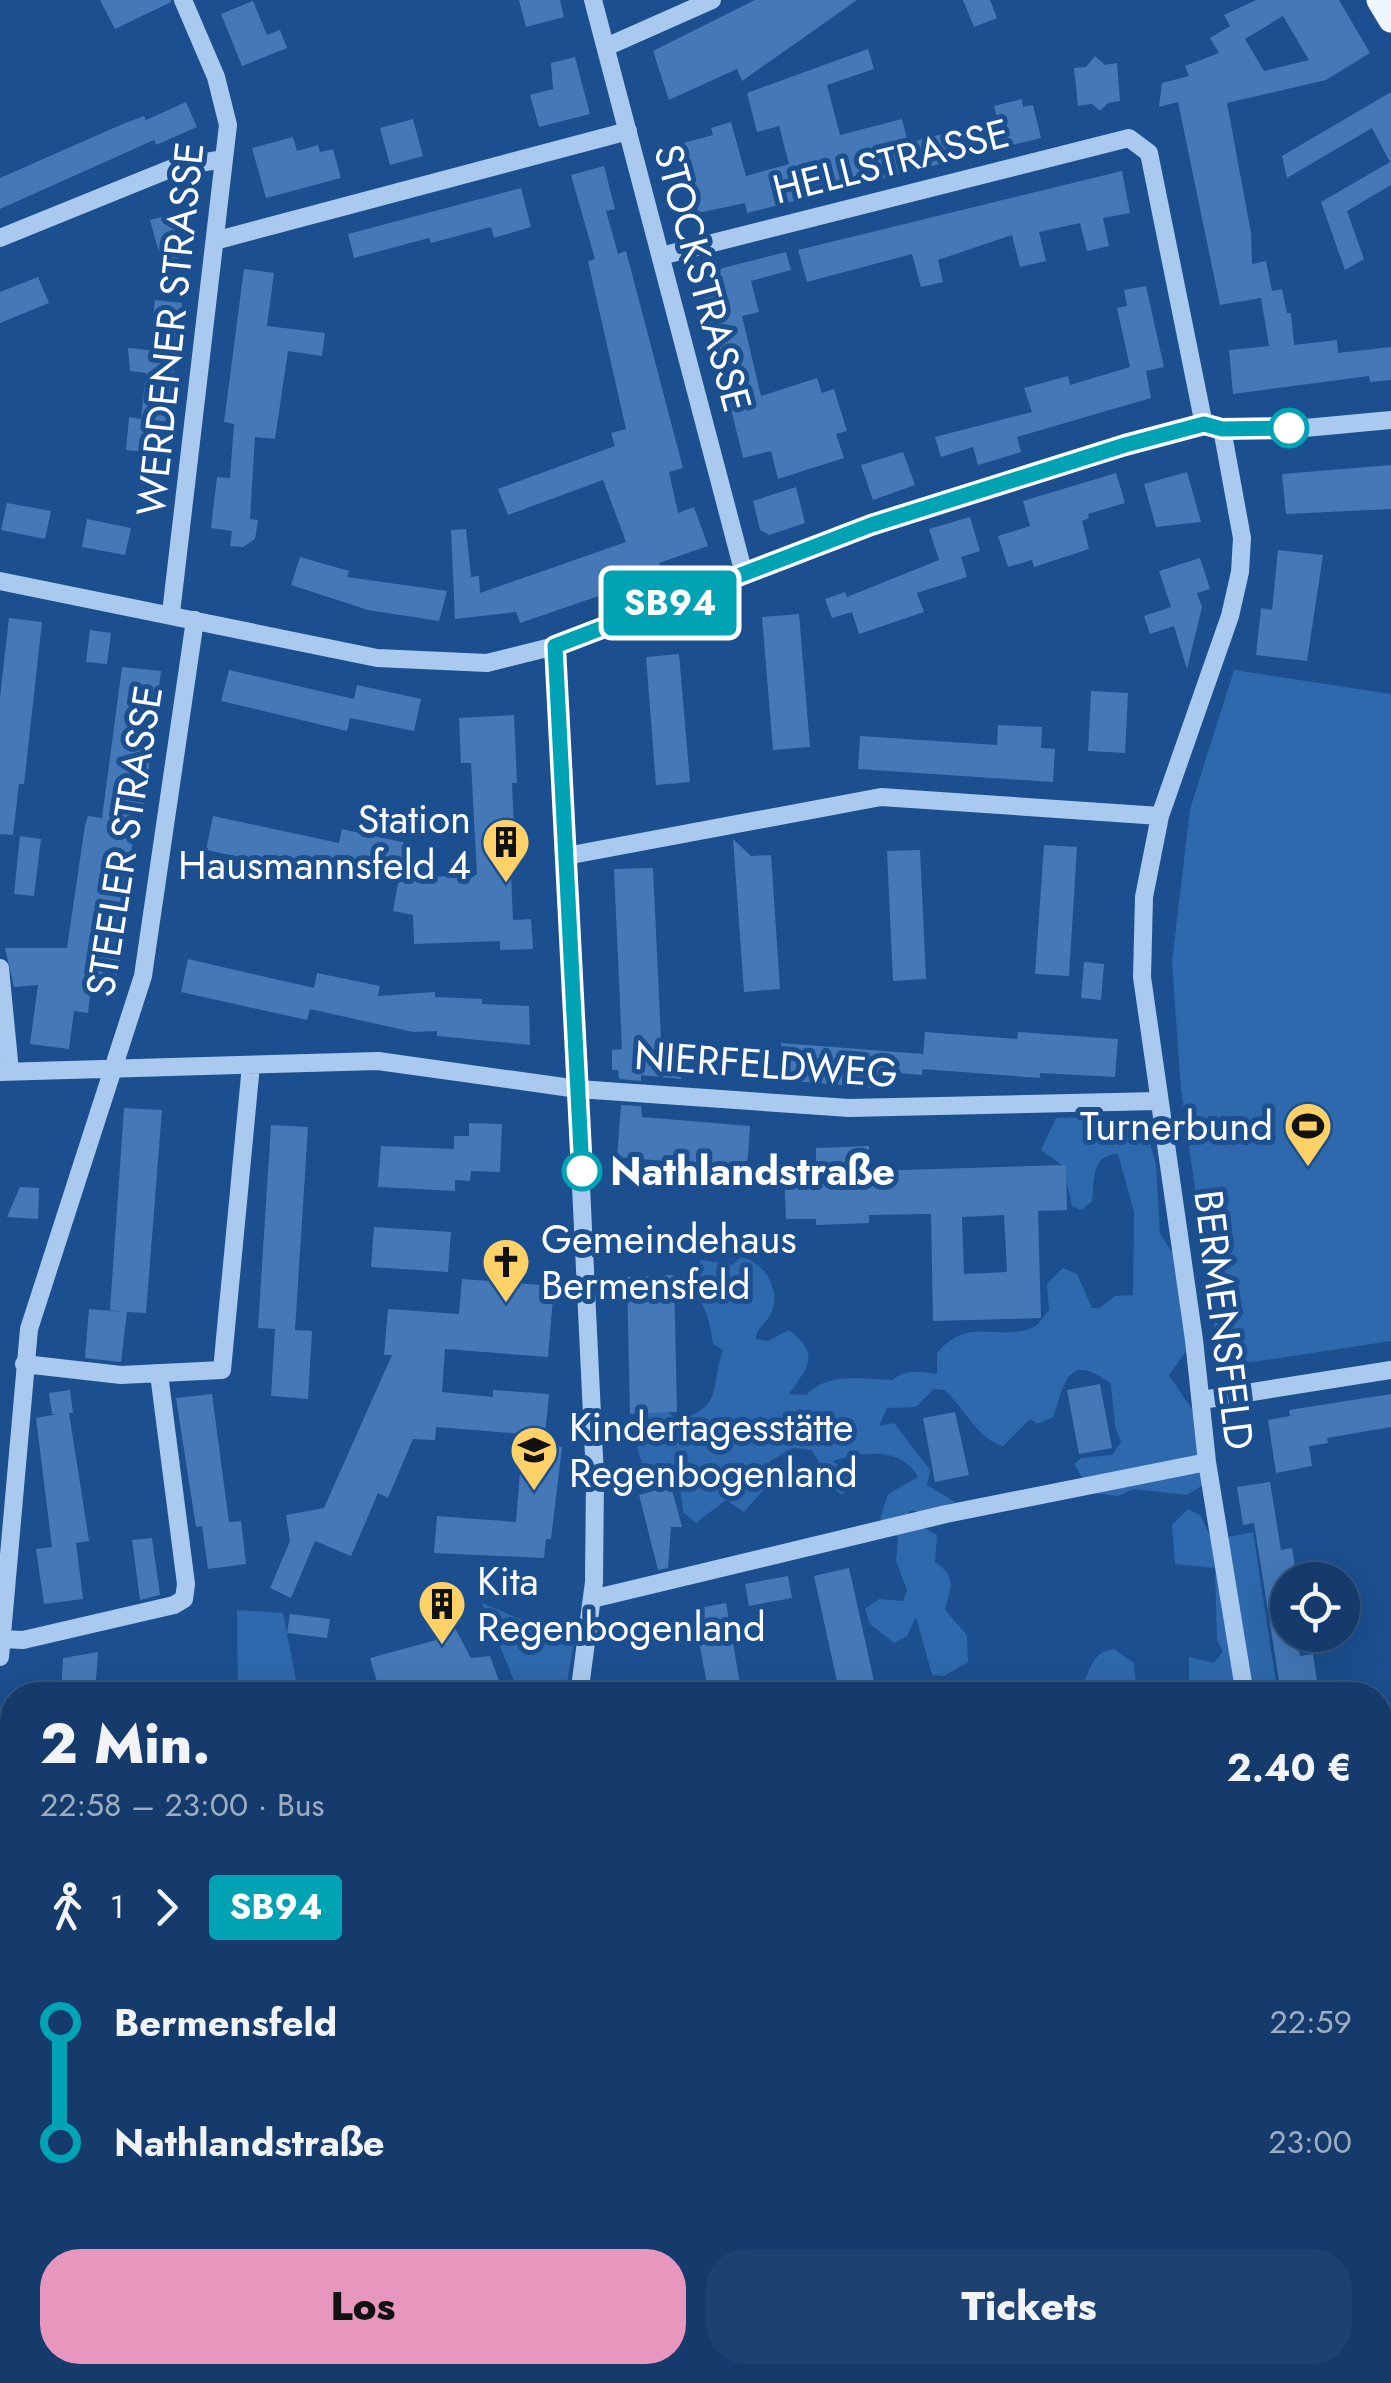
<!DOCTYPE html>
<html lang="de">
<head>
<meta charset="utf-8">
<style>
	:root { --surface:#143b6b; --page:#1d4271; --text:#f1f3f6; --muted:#9dadc1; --line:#33557e; --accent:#e797bd }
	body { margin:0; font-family:Jost,sans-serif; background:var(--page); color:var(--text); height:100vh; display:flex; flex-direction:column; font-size:38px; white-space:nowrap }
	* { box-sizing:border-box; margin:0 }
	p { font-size:32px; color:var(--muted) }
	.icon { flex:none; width:55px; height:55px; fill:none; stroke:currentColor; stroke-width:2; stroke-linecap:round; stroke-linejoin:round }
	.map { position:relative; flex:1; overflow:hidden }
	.panel { position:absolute; left:0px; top:1682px; width:1392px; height:702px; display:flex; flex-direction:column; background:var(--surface); border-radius:40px 40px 0 0; box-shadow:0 10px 40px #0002,0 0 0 2px var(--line) }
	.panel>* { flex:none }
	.badge { padding:0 20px; border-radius:8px; font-size:35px; line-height:65px }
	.controls { position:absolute; left:1270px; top:1562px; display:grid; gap:20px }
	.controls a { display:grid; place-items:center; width:90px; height:90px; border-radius:50%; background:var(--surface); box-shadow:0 10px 40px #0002,0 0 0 2px var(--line); font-size:50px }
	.map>.badge { position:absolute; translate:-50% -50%; box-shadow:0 0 0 5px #fff }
	.legs { display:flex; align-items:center; gap:15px; height:110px; padding:0 40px; font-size:32px }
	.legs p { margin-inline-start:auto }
	.headline { display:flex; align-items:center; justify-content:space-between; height:170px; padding:0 40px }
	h1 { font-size:55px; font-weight:800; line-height:75px }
	.button { display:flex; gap:20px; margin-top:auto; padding:20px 40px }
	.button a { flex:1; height:115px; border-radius:40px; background:var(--accent); color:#111; font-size:40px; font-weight:800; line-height:115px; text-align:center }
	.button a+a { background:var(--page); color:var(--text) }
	ul { padding:0 40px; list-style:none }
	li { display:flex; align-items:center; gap:35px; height:120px; font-size:38px }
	li i { display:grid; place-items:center; width:15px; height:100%; margin:0 12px; background:currentColor }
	li i::after { content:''; width:25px; height:25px; margin:-12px; border:8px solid; border-radius:50%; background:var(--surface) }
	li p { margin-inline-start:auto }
	li:first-child i { background:linear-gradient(#0000 50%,currentColor 0) }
	li:last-child i { background:linear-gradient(currentColor 50%,#0000 0) }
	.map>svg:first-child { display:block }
	.green { fill:#2e69ad }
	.building { fill:#4478b7; fill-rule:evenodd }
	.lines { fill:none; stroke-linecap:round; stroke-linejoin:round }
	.minor { stroke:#a9c9ee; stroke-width:18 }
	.major { stroke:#f0f6ff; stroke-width:25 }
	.line-1-casing { stroke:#fff; stroke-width:22 }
	.line-1 { stroke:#00a3b4; stroke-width:15 }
	.stop-1-dot { fill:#fff; stroke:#00a3b4; stroke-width:5 }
	.labels { text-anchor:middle; stroke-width:10; stroke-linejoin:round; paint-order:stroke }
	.street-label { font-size:40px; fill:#fff; stroke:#1b4f8f }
	.poi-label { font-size:40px; fill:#fff; stroke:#1b4f8f; text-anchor:start }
	.stop-label { font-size:40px; font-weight:bold; fill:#fff; stroke:#1b4f8f; text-anchor:start }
</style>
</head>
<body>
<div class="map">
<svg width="1391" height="2383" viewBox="0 0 1391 2383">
	<rect width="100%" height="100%" fill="#1b4f8f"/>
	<path class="green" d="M 1234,670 L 1391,694 L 1391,1341 L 1220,1367 L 1181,1089 L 1172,962 L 1190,809 Z
		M 1086,1117 L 1105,1130 L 1126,1118 L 1146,1127 L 1156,1165 L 1160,1234 L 1183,1268 L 1194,1340 L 1169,1375 L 1195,1414 L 1203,1485 L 1187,1495 L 1134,1489 L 1118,1496 L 1092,1493 L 1074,1464 L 1081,1458 L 1112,1455 L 1121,1442 L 1115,1426 L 1111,1384 C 1066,1350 1065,1385 1053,1417 L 1037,1424 L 1030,1419 L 1003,1446 C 977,1439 964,1407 944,1390 L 934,1389 L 916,1407 L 887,1408 L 879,1426 L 894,1423 L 930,1470 L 927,1485 L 955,1502 L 922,1513 L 912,1510 L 904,1517 L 937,1535 L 935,1562 C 957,1577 951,1586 945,1610 L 967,1635 L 968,1662 L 944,1676 L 932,1675 L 916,1617 L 907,1636 L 894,1643 L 870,1624 L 865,1609 L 879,1599 L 903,1601 L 907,1590 L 896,1561 L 898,1537 L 880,1519 L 888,1494 L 918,1477 C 901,1446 862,1452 833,1461 L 854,1479 L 854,1489 L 841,1494 L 833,1489 L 812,1450 L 793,1448 L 770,1461 L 765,1488 L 744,1512 L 726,1500 L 696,1523 L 683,1512 L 679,1480 L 644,1468 C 636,1449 632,1429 648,1413 L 667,1412 L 678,1420 C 725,1406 709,1389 723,1350 L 713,1344 C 710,1322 706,1300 686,1287 L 684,1274 L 702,1260 L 732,1265 L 741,1257 C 765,1262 784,1293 769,1317 C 763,1327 758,1326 756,1339 L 768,1341 L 789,1330 C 822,1356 807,1367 789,1394 L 806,1395 C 829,1371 864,1379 893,1380 C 905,1368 921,1372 937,1374 L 937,1353 C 970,1314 999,1344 1036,1326 L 1049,1310 L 1047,1284 L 1063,1268 L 1077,1274 L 1092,1308 L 1099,1308 L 1115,1296 L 1133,1295 L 1134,1212 L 1118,1154 C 1091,1154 1095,1180 1092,1201 L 1082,1210 L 1072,1206 L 1063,1166 L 1041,1150 L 1056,1118 Z
		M 1188,1509 L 1200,1515 L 1212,1540 L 1253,1532 L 1278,1695 L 1189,1695 L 1189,1657 L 1214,1663 L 1223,1651 L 1217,1640 L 1215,1568 L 1175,1564 L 1172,1525 Z
		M 482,1603 L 574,1642 L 565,1695 L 520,1695 Z
		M 237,1610 L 283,1613 L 299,1695 L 238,1695 Z
		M 1114,1649 L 1134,1663 L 1137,1695 L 1052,1695 L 1058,1688 L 1082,1684 C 1093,1667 1091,1652 1114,1649 Z"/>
	<path class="building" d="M 100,0 L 171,0 L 171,2 L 115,29 Z
		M 519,0 L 560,0 L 564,17 L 526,27 Z
		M 755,0 L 857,0 L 742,81 L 737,69 L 669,100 L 653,51 Z
		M 963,0 L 990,0 L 997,18 L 974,27 Z
		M 1256,0 L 1339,0 L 1370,53 L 1326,80 L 1227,103 L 1251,233 L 1252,264 L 1266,261 L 1272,291 L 1282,289 L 1287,313 L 1291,313 L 1294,345 L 1337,340 L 1338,353 L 1391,347 L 1391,380 L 1370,382 L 1369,376 L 1233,394 L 1229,350 L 1269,346 L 1261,298 L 1220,305 L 1178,102 L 1159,107 L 1162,83 L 1189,76 L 1185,66 L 1219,53 L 1210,38 L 1230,26 L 1224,15 ZM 1283,16 L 1309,60 L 1264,71 L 1245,39 Z
		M 253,1 L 267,35 L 280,30 L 287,48 L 242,66 L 221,14 Z
		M 868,49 L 874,69 L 827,85 L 840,135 L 902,119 L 908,143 L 961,129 L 967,157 L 747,213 L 745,203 L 698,213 L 680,144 L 713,135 L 711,128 L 731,122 L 746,176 L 789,164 L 779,126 L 757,132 L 747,93 Z
		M 1095,56 L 1105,65 L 1117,63 L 1120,101 L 1108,103 L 1100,111 L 1092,104 L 1078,106 L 1074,68 L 1086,67 Z
		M 575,57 L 590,114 L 539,127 L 530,95 L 553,89 L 551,63 Z
		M 1391,92 L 1391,185 L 1347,211 L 1364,259 L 1345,270 L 1321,202 L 1390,162 L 1372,128 L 1287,178 L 1282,156 Z
		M 1022,99 L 1023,107 L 1033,105 L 1041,138 L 1004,147 L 994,106 Z
		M 186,102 L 197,127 L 156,145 L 154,140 L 0,209 L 0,178 L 125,123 L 144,116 L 146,120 Z
		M 413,119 L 423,156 L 390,165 L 380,128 Z
		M 293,137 L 297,151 L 318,145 L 320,152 L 333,149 L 341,178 L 266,198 L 252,148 Z
		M 604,166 L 615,209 L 606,211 L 618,254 L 626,251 L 683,468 L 669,472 L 678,513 L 694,507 L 708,546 L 659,563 L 663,574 L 520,623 L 516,612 L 455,619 L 451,530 L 466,529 L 471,577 L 479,576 L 480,593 L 626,542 L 603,480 L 508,515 L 498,489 L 615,446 L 611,433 L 626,429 L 588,261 L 595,259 L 571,175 Z
		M 1122,171 L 1130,213 L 1103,218 L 1109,246 L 1087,251 L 1080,223 L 1039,232 L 1046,261 L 1020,267 L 1012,235 L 938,260 L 943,282 L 921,287 L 912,254 L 807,282 L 798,250 Z
		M 521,188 L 531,227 L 494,238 L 491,227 L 431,243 L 429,238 L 354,258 L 348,234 Z
		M 177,213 L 188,256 L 162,263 L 150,220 Z
		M 786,252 L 791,270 L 751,281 L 759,312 L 742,316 L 761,396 L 817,378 L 822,393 L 834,389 L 847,431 L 836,434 L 844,458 L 778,479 L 771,451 L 743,458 L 703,293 L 719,289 L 715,270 Z
		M 244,269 L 274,273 L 267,326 L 325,333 L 322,356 L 288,351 L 275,439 L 255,437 L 250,519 L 258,520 L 255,539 L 243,547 L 230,546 L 232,531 L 211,528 L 217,477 L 230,478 L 234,424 L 224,422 Z
		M 38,277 L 49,303 L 0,323 L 0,292 Z
		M 1146,286 L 1164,367 L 1146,371 L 1151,398 L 1017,437 L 1021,452 L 978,465 L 973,447 L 941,457 L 935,437 L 1032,412 L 1024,388 L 1068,376 L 1070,385 L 1130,367 L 1117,308 L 1127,306 L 1124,290 Z
		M 155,300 L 182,303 L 167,425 L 151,423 L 147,452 L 126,450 L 129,417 L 141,419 L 146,373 L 130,371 L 128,348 L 149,350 Z
		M 903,452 L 915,485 L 873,500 L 861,465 Z
		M 1391,465 L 1391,509 L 1286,514 L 1282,474 Z
		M 1187,472 L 1201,522 L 1156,527 L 1144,484 Z
		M 1116,473 L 1125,503 L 1088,514 L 1089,518 L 1082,521 L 1089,549 L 1034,567 L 1032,560 L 1008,567 L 998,536 L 1030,526 L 1023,501 Z
		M 796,487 L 805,523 L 769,535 L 760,530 L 753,501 Z
		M 7,503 L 51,511 L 45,539 L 1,530 Z
		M 970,517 L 980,551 L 961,557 L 967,577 L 917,593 L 924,612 L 859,634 L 852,612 L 832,618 L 825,599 L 845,592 L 847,597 L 939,560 L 929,529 Z
		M 87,519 L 131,528 L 125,555 L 82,547 Z
		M 1278,550 L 1323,555 L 1307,661 L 1256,655 L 1261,608 L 1272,610 Z
		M 300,557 L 349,571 L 347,577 L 447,591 L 439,621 L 368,610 L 291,585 Z
		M 1200,558 L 1210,589 L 1197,593 L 1202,607 L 1187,669 L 1174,626 L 1150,634 L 1144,616 L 1171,607 L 1159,571 Z
		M 799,614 L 810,747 L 773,750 L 762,617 Z
		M 9,618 L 42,622 L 24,784 L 19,784 L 13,835 L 0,834 L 0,697 Z
		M 90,630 L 111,633 L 107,664 L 86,662 Z
		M 679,654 L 690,782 L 656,785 L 646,657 Z
		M 122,667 L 161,671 L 144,806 L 136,816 L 117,958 L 121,958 L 113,990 L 91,987 L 88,1013 L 74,1011 L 69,1049 L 30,1044 L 38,985 L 14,987 L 5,948 L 67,948 L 85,825 L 88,816 L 102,818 Z
		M 229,670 L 354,699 L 357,685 L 421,699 L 414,731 L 350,718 L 347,731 L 221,701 Z
		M 1091,691 L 1128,693 L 1125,753 L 1088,751 Z
		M 514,715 L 517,783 L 512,783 L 516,873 L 511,873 L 513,920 L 531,919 L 533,949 L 500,950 L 500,941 L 414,944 L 413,915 L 393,911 L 399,878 L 477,875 L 471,763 L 461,763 L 459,718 Z
		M 998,725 L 1042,727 L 1041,748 L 1055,749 L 1053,782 L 858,769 L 860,736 L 997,745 Z
		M 213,816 L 339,843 L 342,829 L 406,843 L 398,878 L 334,864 L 332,876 L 206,850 Z
		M 20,836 L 41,839 L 34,896 L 14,894 Z
		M 733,839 L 751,856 L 771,855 L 780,989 L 744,992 Z
		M 1044,845 L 1077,847 L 1069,976 L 1035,974 Z
		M 920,850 L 926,979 L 893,981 L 887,851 Z
		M 653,868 L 661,1040 L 757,1048 L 755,1068 L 683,1063 L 681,1079 L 641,1075 L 641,1081 L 619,1079 L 618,1070 L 612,1070 L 612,1050 L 622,1049 L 614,869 Z
		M 188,959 L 314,988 L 317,973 L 380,986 L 378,996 L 435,992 L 435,997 L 482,999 L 482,1004 L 529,1006 L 530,1045 L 437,1036 L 437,1031 L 413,1032 L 310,1009 L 307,1020 L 181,992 Z
		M 1084,962 L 1104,964 L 1101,1000 L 1081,998 Z
		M 925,1032 L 1017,1039 L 1018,1032 L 1118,1039 L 1115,1077 L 1040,1073 L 1040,1078 L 922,1069 Z
		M 781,1043 L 923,1054 L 922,1075 L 888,1072 L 887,1089 L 782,1080 Z
		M 621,1105 L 641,1106 L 642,1117 L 750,1126 L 747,1168 L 617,1157 Z
		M 124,1108 L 162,1110 L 146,1313 L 127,1312 L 121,1362 L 85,1358 L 89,1309 L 124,1312 L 110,1310 Z
		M 469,1123 L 502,1124 L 500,1172 L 471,1171 L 470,1181 L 455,1180 L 455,1191 L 378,1187 L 381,1146 L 454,1149 L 454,1136 L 469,1136 Z
		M 271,1125 L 308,1127 L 295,1330 L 312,1331 L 308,1399 L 271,1396 L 275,1329 L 258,1328 Z
		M 869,1146 L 869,1171 L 1066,1165 L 1067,1210 L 1038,1211 L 1041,1318 L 933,1321 L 931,1214 L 869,1215 L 869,1223 L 816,1225 L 816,1219 L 786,1219 L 784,1174 L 816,1173 L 816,1148 ZM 1004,1215 L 1007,1272 L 964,1274 L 962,1217 Z
		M 20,1187 L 39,1188 L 38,1219 L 7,1217 Z
		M 374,1227 L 451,1232 L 448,1272 L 371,1267 Z
		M 674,1275 L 677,1412 L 630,1414 L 627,1277 Z
		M 462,1279 L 554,1286 L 548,1357 L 445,1349 L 442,1392 L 493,1397 L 493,1390 L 549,1394 L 545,1436 L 555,1436 L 554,1446 L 562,1447 L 551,1539 L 546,1539 L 544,1558 L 434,1553 L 437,1516 L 516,1522 L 523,1434 L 436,1427 L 435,1440 L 413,1439 L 388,1498 L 378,1493 L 351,1556 L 315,1541 L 291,1598 L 270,1588 L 290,1541 L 286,1515 L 324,1508 L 392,1355 L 384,1355 L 388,1309 L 459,1314 Z
		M 1100,1384 L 1112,1448 L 1079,1454 L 1067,1390 Z
		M 70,1390 L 73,1413 L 69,1413 L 89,1541 L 76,1543 L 83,1599 L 44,1604 L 36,1549 L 52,1547 L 36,1418 L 57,1414 L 52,1414 L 49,1393 Z
		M 212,1394 L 229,1522 L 241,1521 L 246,1564 L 208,1569 L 202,1526 L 196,1527 L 176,1398 Z
		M 1391,1394 L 1391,1427 L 1327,1438 L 1328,1443 L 1309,1446 L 1312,1466 L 1276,1473 L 1268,1420 L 1290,1416 L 1289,1410 Z
		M 955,1412 L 969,1475 L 935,1482 L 923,1418 Z
		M 1270,1482 L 1281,1550 L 1292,1548 L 1297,1580 L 1288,1580 L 1288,1635 L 1296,1635 L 1300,1656 L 1313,1654 L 1318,1687 L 1281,1693 L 1254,1523 L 1243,1525 L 1237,1487 Z
		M 671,1486 L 682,1527 L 671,1527 L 668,1568 L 658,1570 L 639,1495 Z
		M 152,1538 L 160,1595 L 140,1600 L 132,1540 Z
		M 849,1568 L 863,1631 L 877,1695 L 840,1695 L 814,1576 Z
		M 788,1576 L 792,1598 L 749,1606 L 745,1584 Z
		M 433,1587 L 471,1658 L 490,1656 L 504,1695 L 381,1695 L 370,1658 L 440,1639 L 423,1592 Z
		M 726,1603 L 742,1695 L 709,1695 L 693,1609 Z
		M 290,1614 L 330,1619 L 327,1638 L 287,1633 Z
		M 98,1652 L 95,1695 L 61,1695 L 63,1658 Z"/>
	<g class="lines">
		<path class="minor" d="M 593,0 L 744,574
			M 606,47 L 712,0
			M 0,238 L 175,167 L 224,159
			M 218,240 L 628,131
			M 661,256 L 1129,138 L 1149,153 L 1204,425
			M 1222,429 L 1242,538 L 1240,572 L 1230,616 L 1160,816 L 1144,897 L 1142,977 L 1194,1340 L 1207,1462 L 1245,1695
			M 0,581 L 377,658 L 487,663 L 555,646 L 871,525 L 1125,445 L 1204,425 L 1222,429 L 1305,428 L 1391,420
			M 171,613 L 228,125 L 216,77 L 183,0
			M 555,646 L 595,1477 L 594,1582 L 579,1695
			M 566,856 L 881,797 L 1160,816
			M 0,968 L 10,1071
			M 0,1072 L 378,1061 L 578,1089 L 849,1108 L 1157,1101
			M 24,1364 L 121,1375 L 222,1370 L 251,1065
			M 1202,1400 L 1391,1370
			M 592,1599 L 946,1514 L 1207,1462
			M 2,1639 L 23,1640 L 174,1605 L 184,1599 L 186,1584 L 159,1374
			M 0,1657 L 29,1329 L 143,976 L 195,620
			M 1380,1932 L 1391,1930
			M 1380,2238 L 1391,2263
			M 0,2294 L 12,2294
			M 517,2372 L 518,2383
			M 827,2372 L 828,2383
			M 1107,2372 L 1107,2383
			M 325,2383 L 328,2372"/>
		<path class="major" d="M 1379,0 L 1391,20"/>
	</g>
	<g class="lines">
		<g class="line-1-casing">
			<path id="line-1" d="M 582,1171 L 555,646 L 871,525 L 1125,445 L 1204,424 L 1222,429 L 1289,428"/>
		</g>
		<use href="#line-1" class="line-1"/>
	</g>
	<defs>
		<g id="building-pin" transform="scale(2.5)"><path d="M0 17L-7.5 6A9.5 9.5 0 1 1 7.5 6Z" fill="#ffd166" stroke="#1b4f8f"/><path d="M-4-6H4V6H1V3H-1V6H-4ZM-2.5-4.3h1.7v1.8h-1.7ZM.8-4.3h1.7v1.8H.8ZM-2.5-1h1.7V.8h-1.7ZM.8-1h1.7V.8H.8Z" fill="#111"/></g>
		<g id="stadium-pin" transform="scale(2.5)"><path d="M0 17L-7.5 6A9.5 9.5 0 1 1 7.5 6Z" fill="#ffd166" stroke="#1b4f8f"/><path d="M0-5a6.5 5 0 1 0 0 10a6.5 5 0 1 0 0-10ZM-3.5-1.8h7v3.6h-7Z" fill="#111"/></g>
		<g id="church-pin" transform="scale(2.5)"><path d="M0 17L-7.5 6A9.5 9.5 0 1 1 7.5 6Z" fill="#ffd166" stroke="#1b4f8f"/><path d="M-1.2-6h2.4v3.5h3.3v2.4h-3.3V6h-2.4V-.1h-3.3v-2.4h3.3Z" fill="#111"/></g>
		<g id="school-pin" transform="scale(2.5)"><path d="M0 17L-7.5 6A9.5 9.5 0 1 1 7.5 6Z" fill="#ffd166" stroke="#1b4f8f"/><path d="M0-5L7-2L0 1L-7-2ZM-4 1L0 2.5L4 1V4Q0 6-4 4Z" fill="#111"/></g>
	</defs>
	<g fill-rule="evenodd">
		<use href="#building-pin" x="506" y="842"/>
		<use href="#stadium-pin" x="1308" y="1126"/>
		<use href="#church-pin" x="506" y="1262"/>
		<use href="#school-pin" x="534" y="1450"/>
		<use href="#building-pin" x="442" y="1604"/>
	</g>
	<g class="stop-1-dot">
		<circle cx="1289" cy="428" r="18"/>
		<circle cx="582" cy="1171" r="18"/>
	</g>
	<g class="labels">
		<g class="street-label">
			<text transform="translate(891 161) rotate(-14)" y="14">HELLSTRASSE</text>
			<text transform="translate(703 278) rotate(75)" y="14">STOCKSTRASSE</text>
			<text transform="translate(170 329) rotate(-84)" y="14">WERDENER STRASSE</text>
			<text transform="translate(124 841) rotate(-81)" y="14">STEELER STRASSE</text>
			<text transform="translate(766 1064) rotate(4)" y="14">NIERFELDWEG</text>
			<text transform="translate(1224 1320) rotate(83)" y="14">BERMENSFELD</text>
		</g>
		<g class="poi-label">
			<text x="471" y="833" text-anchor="end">Station<tspan x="471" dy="46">Hausmannsfeld 4</tspan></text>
			<text x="1273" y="1140" text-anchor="end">Turnerbund</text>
			<text x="541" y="1253">Gemeindehaus<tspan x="541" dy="46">Bermensfeld</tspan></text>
			<text x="569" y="1441">Kindertagesstätte<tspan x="569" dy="46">Regenbogenland</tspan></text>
			<text x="477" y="1595">Kita<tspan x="477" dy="46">Regenbogenland</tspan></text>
		</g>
		<g class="stop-label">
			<text x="610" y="1185">Nathlandstraße</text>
		</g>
	</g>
</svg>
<div class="controls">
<a><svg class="icon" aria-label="locate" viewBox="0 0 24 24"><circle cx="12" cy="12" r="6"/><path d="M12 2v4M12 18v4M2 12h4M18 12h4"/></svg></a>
</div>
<b class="badge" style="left:670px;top:603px;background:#00a3b4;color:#fff">SB94</b>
<section class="panel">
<div class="headline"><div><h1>2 Min.</h1><p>22:58 – 23:00 · Bus</p></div><b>2.40 €</b></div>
<div class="legs"><svg class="icon" aria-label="walk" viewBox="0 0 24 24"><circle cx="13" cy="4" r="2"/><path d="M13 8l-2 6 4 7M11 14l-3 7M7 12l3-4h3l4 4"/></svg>1<svg class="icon" aria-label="forward" viewBox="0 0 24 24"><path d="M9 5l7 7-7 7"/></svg><b class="badge" style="background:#00a3b4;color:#fff">SB94</b></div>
<ul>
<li><i style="color:#00a3b4"></i><b>Bermensfeld</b><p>22:59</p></li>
<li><i style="color:#00a3b4"></i><b>Nathlandstraße</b><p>23:00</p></li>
</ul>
<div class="button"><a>Los</a><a>Tickets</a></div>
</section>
</div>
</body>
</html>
